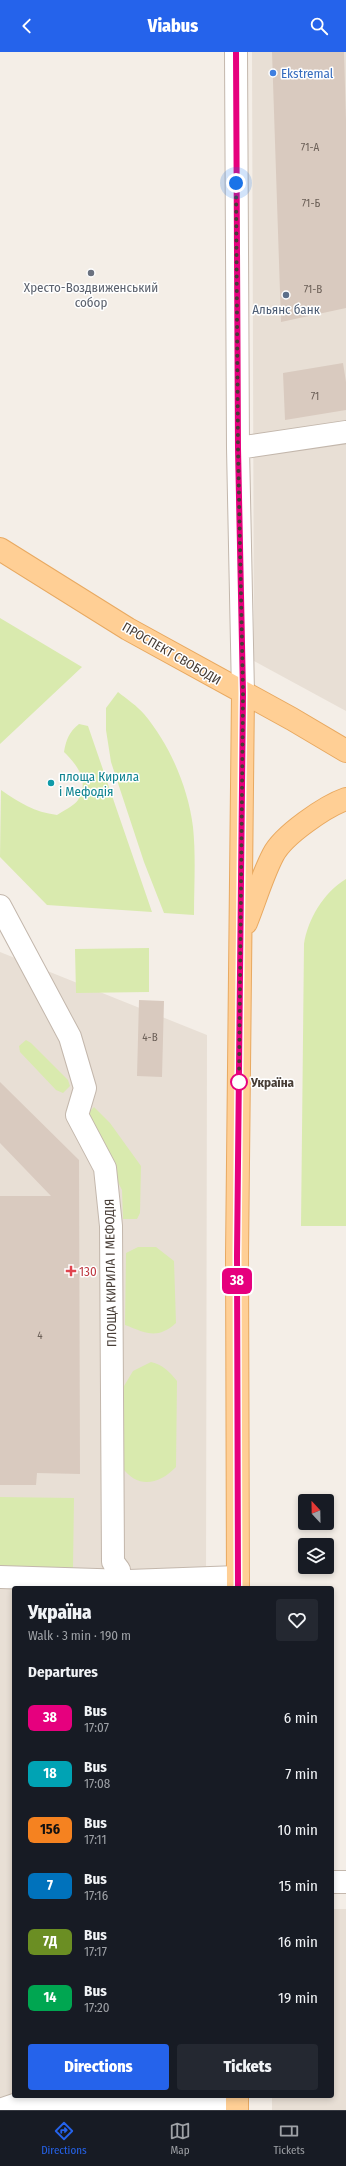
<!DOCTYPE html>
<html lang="en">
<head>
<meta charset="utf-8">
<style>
	:root { --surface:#171b24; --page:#242831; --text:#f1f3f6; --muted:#9ea1a6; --line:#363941; --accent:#2563eb }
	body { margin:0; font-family:"Fira Sans Condensed",sans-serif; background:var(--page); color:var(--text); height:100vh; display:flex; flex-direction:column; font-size:15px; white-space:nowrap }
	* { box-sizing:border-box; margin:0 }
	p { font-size:13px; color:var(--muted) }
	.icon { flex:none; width:22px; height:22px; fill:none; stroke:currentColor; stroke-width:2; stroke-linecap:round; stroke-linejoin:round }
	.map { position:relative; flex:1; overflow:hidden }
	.details { position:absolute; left:12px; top:1534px; width:322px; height:512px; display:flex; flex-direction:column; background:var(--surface); border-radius:4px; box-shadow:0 2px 6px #0003 }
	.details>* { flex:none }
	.badge { padding:0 8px; border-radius:6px; font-size:14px; line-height:26px }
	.needle { width:26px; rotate:338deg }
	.tools { position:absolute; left:298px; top:1442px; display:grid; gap:8px }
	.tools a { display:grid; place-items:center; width:36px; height:36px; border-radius:4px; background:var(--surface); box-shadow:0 2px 6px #0003; font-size:20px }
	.you { position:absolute; width:20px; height:20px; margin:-10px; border:3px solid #fff; border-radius:50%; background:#1a73e8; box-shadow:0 0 0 6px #1a73e833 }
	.map>.badge { position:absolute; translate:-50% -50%; box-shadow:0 0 0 2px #fff }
	h2 { padding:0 16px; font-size:15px; line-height:36px }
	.round { display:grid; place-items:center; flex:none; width:42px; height:42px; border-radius:4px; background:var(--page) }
	.summary { display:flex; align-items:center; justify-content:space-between; height:68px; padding:0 16px }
	h1 { font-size:19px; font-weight:800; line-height:30px }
	.action { display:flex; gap:8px; margin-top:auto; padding:8px 16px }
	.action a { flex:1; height:46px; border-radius:4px; background:var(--accent); color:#fff; font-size:16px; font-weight:800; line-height:46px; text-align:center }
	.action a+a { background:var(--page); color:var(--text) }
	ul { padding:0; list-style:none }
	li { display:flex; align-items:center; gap:12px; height:56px; padding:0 16px }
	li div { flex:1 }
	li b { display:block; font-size:15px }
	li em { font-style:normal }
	li .badge { min-width:44px; font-weight:700; text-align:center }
	header { display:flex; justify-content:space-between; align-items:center; height:52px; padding:0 16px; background:var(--accent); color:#fff; font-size:18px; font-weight:800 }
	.dock { display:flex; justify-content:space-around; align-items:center; height:56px; border-top:1px solid var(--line); background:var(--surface); font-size:11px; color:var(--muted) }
	.dock a { display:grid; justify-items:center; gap:2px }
	.dock .on { color:var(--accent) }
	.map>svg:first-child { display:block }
	.residential { fill:#e8dfd5 }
	.green { fill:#d9eaae }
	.building { fill:#d9cabf }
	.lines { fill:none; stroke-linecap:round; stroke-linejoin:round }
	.minor-casing { stroke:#c3b7ac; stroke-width:24 }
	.major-casing { stroke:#e8a961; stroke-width:24 }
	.minor { stroke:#fff; stroke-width:22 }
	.major { stroke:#ffcf95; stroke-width:22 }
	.line-casing { stroke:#fff; stroke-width:9 }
	.line { stroke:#e6007e; stroke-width:6 }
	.walk { stroke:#473d36; stroke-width:4; stroke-dasharray:0 7.2 }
	.shop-dot { fill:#3f7fe0; stroke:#fff; stroke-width:1.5 }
	.worship-dot { fill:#6b7280; stroke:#fff; stroke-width:1.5 }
	.service-dot { fill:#5c6f8a; stroke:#fff; stroke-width:1.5 }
	.culture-dot { fill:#0f9aa8; stroke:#fff; stroke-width:1.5 }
	.stop-dot { fill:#fff; stroke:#e6007e; stroke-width:2 }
	.health-dot { fill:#e0444e; stroke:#fff; stroke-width:1.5 }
	.labels { text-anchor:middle; stroke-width:3; stroke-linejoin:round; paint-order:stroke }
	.number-label { font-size:11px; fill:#6c6058 }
	.shop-label { font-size:13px; fill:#366cbe; stroke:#fff; text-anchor:start }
	.worship-label { font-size:13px; fill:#5b616d; stroke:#fff }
	.service-label { font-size:13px; fill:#4e5e75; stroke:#fff }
	.street-label { font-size:13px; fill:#473d36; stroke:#fff }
	.culture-label { font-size:13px; fill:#0d838f; stroke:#fff; text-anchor:start }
	.stop-label { font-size:13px; font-weight:bold; fill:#473d36; stroke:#fff; text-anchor:start }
	.health-label { font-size:13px; fill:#be3a42; stroke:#fff; text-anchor:start }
</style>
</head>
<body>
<header><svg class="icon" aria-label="back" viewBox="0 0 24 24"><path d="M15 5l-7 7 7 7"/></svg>Viabus<svg class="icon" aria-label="search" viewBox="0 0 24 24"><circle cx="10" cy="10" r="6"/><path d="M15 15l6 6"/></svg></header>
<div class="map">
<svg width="346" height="2058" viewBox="0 0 346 2058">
	<rect width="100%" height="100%" fill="#f4eee7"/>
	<path class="residential" d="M 252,0 L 346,0 L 346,659 L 254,609 Z
		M 0,900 L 207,983 L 206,1536 L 14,1536 L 14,2044 L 206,2044 L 206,2058 L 0,2058 Z
		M 332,1857 L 346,1857 L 346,2058 L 272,2058 L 272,2044 L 332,2044 Z"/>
	<path class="green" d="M 0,566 L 82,615 L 0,692 Z
		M 118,640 C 127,647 137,654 144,662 C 170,693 188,735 193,775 C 196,804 194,835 194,863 L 164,861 L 144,810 L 111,710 L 106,678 L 106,656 Z
		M 79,672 L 88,674 L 152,860 L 47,853 L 0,805 L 1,738 C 20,751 34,760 57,763 C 63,759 74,754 78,748 C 90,729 77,713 64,700 C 66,688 69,680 79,672 Z
		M 346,827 L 346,1174 L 301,1174 L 304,892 C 308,867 323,841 346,827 Z
		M 149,896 L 149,940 L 76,941 L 75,897 Z
		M 26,988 L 31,991 L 68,1028 L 70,1034 L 63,1041 L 56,1038 L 20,1000 L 19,994 Z
		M 94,1055 L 110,1071 L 141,1114 L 140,1161 L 137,1167 L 123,1167 L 122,1138 L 85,1065 Z
		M 138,1195 L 156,1195 L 174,1209 L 176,1271 C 157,1288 146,1281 125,1273 L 126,1201 Z
		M 151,1310 C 163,1313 169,1319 177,1329 L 176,1415 C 159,1433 137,1437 122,1415 L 124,1334 L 133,1319 Z
		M 0,1445 L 74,1446 L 73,1516 L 0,1514 Z"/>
	<path class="building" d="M 272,0 L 344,0 L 346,69 L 346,256 L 281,270 Z
		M 343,311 L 346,330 L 346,358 L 285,368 L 283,321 Z
		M 139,948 L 164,949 L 162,1025 L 137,1024 Z
		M 0,1030 L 79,1108 L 80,1422 L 37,1421 L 36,1433 L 0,1433 L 0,1144 L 51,1144 L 0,1091 Z"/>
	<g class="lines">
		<g class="minor-casing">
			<path id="minor" d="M 236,0 L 238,396 L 243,641
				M 238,396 L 346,380
				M 0,854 L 70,985 L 85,1036 L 77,1063 L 105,1116 L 111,1174 L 113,1510 L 119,1518
				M 0,1525 L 129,1529 L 238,1525
				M 332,1830 L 346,1830
				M 0,2058 L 17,2052 L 131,2051 L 237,2057"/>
		</g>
		<g class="major-casing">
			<path id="major" d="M 0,497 L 128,577 L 292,667 L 346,699
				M 246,871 C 255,849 262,824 273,803 C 283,783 326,754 346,747
				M 238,1536 L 237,1204 L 243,641
				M 237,2058 L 237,2044"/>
		</g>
		<use href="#minor" class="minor"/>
		<use href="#major" class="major"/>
	</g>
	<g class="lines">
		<g class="line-casing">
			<path id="line" d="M 236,0 L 238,396 L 243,641 L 237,1204 L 238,1536"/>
		</g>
		<use href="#line" class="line"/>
		<path class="walk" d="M 236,131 L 238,396 L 243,641 L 239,1030"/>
	</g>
	<circle class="shop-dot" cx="273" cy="21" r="4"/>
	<circle class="worship-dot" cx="91" cy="221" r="4"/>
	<circle class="service-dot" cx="286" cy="243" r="4"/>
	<circle class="culture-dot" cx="51" cy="731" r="4"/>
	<circle class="stop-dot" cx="239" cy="1030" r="8"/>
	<path class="health-dot" d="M69 1213h4v4h4v4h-4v4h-4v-4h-4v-4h4z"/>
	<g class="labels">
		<g class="number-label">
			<text x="310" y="99">71-А</text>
			<text x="311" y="155">71-Б</text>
			<text x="313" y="241">71-В</text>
			<text x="315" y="348">71</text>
			<text x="150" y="989">4-В</text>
			<text x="40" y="1287">4</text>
		</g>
		<g class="shop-label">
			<text x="281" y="26">Ekstremal</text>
		</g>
		<g class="worship-label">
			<text x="91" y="240">Хресто-Воздвиженський<tspan x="91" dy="15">собор</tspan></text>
		</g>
		<g class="service-label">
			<text x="286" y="262">Альянс банк</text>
		</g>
		<g class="street-label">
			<text transform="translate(172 601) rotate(30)" y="5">ПРОСПЕКТ СВОБОДИ</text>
			<text transform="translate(110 1221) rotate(-91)" y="5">ПЛОЩА КИРИЛА І МЕФОДІЯ</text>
		</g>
		<g class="culture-label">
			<text x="59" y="729">площа Кирила<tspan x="59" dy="15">і Мефодія</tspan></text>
		</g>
		<g class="stop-label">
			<text x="251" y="1035">Україна</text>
		</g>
		<g class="health-label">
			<text x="79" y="1224">130</text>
		</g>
	</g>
</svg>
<div class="tools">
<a><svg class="needle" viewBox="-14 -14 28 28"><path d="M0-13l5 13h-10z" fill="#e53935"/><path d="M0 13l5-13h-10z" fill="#9ea1a6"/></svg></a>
<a><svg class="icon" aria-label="layers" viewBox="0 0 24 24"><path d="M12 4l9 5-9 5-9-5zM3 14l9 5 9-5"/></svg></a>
</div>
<div class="you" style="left:236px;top:131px"></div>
<b class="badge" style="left:237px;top:1229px;background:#e6007e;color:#fff">38</b>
<section class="details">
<div class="summary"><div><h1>Україна</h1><p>Walk · 3 min · 190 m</p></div><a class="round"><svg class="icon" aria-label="heart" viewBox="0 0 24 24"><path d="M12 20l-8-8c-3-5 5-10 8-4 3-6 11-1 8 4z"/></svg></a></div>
<h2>Departures</h2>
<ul>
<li><span class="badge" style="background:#e6007e;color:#fff">38</span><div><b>Bus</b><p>17:07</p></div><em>6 min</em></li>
<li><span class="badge" style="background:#00a3b4;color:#fff">18</span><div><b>Bus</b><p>17:08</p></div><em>7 min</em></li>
<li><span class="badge" style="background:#f58220;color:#111">156</span><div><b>Bus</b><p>17:11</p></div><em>10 min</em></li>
<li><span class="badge" style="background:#0072bc;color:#fff">7</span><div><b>Bus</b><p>17:16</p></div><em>15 min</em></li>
<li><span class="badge" style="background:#6b8e23;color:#fff">7Д</span><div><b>Bus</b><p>17:17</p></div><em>16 min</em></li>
<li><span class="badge" style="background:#00a651;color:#fff">14</span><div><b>Bus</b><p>17:20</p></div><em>19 min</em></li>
</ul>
<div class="action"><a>Directions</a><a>Tickets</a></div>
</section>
</div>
<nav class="dock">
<a class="on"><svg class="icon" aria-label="directions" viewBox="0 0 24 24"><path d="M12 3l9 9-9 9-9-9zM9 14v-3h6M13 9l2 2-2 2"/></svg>Directions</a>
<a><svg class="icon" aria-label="map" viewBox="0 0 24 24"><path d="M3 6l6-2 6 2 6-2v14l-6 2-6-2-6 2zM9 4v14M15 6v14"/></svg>Map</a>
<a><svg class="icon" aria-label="tickets" viewBox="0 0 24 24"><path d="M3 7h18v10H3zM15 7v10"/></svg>Tickets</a>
</nav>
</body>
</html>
